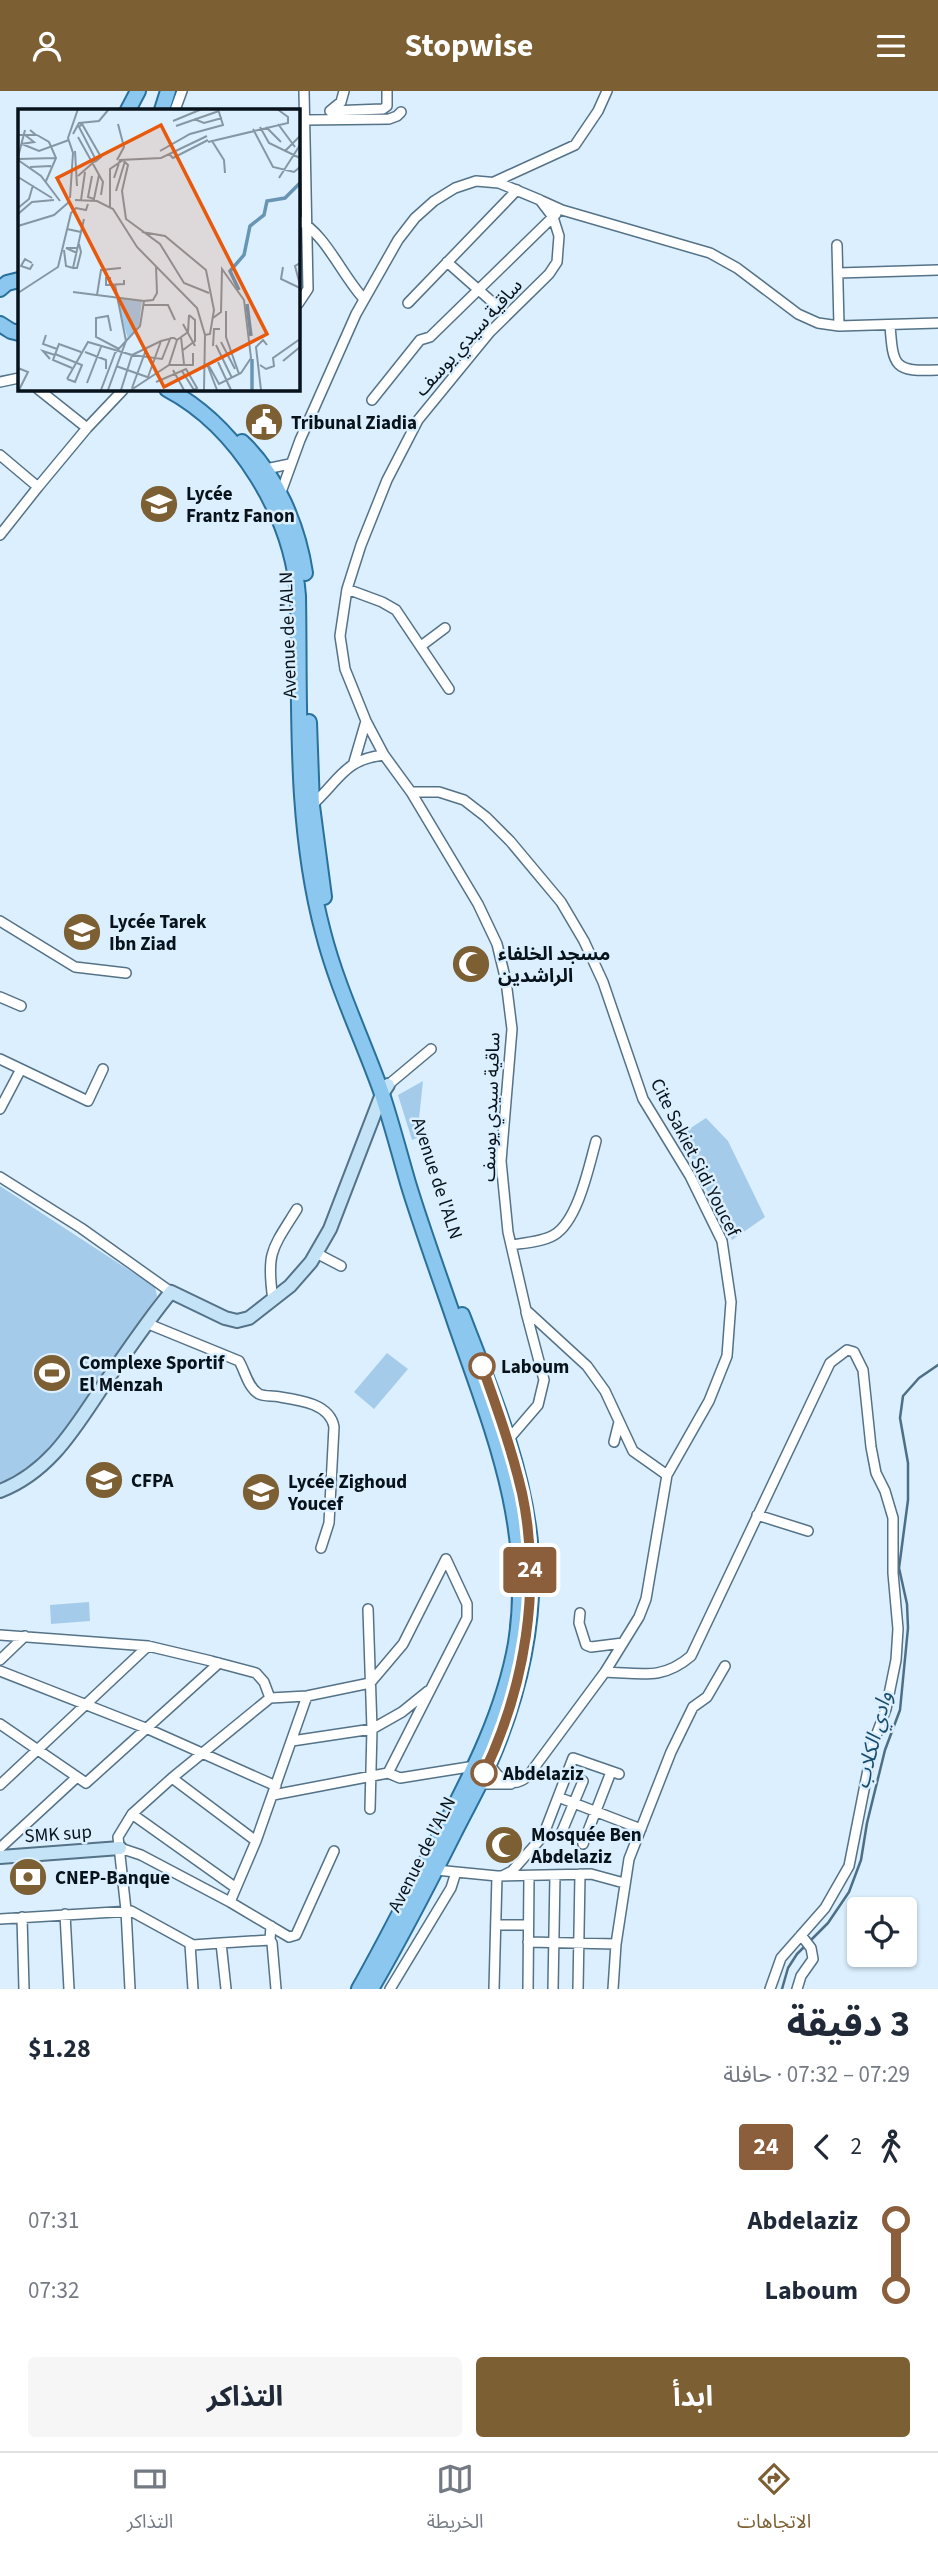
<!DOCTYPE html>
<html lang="ar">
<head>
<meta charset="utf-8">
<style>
	:root { --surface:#fff; --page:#f6f6f7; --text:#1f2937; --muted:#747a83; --line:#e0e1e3; --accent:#7c5f33 }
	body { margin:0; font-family:"Source Sans 3","Noto Sans Arabic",sans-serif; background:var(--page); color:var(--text); direction:rtl; height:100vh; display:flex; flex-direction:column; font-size:26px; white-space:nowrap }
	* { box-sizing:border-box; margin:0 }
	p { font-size:23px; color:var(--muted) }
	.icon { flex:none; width:38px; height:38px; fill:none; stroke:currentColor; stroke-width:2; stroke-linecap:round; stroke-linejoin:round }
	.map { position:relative; height:1898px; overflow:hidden; direction:ltr }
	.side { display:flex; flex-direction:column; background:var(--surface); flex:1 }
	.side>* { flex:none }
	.badge { padding:0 14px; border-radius:5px; font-size:24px; line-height:46px }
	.tools { position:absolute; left:847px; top:1806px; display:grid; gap:14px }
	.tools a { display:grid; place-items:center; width:70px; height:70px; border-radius:7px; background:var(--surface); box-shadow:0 2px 5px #0004; font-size:35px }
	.map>.badge { position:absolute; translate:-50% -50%; box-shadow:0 0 0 4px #fff }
	.legs { display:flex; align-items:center; gap:10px; height:77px; padding:0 28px; font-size:23px }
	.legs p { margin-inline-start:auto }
	.headline { display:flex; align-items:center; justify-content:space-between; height:119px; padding:0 28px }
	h1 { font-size:38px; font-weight:700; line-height:52px }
	.button { display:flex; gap:14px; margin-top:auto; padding:14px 28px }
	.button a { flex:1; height:80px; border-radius:7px; background:var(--accent); color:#fff; font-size:28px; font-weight:700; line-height:80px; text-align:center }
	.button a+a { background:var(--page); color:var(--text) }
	ul { padding:0 28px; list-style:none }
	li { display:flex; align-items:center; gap:24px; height:70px; font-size:26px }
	li i { display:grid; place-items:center; width:10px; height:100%; margin:0 9px; background:currentColor }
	li i::after { content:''; width:18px; height:18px; margin:-9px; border:5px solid; border-radius:50%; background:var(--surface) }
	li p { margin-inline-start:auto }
	li:first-child i { background:linear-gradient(#0000 50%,currentColor 0) }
	li:last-child i { background:linear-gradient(currentColor 50%,#0000 0) }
	header { display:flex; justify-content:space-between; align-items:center; height:91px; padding:0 28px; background:var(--accent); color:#fff; font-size:32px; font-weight:700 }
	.dock { display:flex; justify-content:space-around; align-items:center; height:98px; border-top:2px solid var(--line); background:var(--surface); font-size:19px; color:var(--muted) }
	.dock a { display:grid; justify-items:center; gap:4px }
	.dock .active { color:var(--accent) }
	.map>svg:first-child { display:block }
	.green { fill:#a4ccea }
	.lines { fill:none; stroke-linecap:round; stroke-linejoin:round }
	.stream { stroke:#4c6e87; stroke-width:2.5 }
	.minor-casing { stroke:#547288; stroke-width:12 }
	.secondary-casing { stroke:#547288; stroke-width:16 }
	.primary-casing { stroke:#2a709c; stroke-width:18 }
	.minor { stroke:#fff; stroke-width:9 }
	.secondary { stroke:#c5e3f6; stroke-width:12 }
	.primary { stroke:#8bc7ee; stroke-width:14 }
	.line-1-casing { stroke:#fff; stroke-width:16 }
	.line-1 { stroke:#8b5e3c; stroke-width:10 }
	.stop-1-dot { fill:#fff; stroke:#8b5e3c; stroke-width:3.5 }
	.labels { text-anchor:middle; stroke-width:5; stroke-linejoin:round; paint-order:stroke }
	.street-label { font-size:19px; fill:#07121b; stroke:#dbeffe }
	.poi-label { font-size:19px; font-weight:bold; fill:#07121b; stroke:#dbeffe; text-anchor:start }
	.stop-label { font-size:19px; font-weight:bold; fill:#07121b; stroke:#dbeffe; text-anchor:start }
	.water-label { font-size:21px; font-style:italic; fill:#184d6f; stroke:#dbeffe }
	.inset-river { fill:none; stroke:#6995b5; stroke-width:3.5 }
	.inset-road { fill:none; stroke:#8697a3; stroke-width:2 }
	.view { fill:#e8590c; fill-opacity:0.15; stroke:#e8590c; stroke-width:3.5 }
	.inset-edge { fill:none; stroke:#07121b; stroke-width:3.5 }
</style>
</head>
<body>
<header><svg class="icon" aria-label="menu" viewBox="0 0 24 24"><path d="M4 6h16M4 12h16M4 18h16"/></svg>Stopwise<svg class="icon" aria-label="person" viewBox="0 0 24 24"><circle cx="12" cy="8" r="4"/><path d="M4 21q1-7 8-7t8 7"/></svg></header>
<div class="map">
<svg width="938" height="1898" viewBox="0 0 938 1898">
	<rect width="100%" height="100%" fill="#dbeffe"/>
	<path class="green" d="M 423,990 L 417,1047 L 412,1049 L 398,1004 Z
		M 706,1027 L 728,1050 L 765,1126 L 732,1149 L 693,1072 L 683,1042 Z
		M 0,1095 L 155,1196 L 157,1205 L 50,1360 L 10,1389 L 0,1393 Z
		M 387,1262 L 408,1278 L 374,1318 L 354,1301 Z
		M 89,1511 L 90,1530 L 51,1533 L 50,1514 Z"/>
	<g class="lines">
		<path class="stream" d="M 782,1898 L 788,1877 L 797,1863 L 828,1832 L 849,1801 L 861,1769 L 867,1732 L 885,1659 L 900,1619 L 908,1537 L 907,1513 L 899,1477 L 908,1409 L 908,1372 L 900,1327 L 903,1305 L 919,1287 L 938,1274"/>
		<g class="minor-casing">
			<path id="minor" d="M 175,19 L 182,0
				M 330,20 L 383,18 L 387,15 L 387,0
				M 330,20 L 341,11 L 344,0
				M 305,29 L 389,28 L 397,25 L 401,21
				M 494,91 L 575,54 L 598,20 L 607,0
				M 542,110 L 562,119 L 710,162 L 737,177 L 798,223 L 818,232 L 839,235 L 938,232
				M 298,129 C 325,142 343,186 364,208
				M 837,154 L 839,235
				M 447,171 L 507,224
				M 838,182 L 938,179
				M 408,212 L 517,99 L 520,101
				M 298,213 L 308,198 L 304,0
				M 890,234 C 893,276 894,281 938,279
				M 0,291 L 19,287
				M 38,298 L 87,337 L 123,299
				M 372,309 L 420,249 L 430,246 L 556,123
				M 0,364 L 38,396 L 87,337
				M 261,379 L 290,373
				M 280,404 L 300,349 L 356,223 L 398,149 L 415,127 L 434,110 L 455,97 L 476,90 L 499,92 L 540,109 L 553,126 L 559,145 L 557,171 L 549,183 L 490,241 L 418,329 L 387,389 L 361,454 L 347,498 L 340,545 L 345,578 L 366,630 L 384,664 L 411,701 L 478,813 L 497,853 L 506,890 L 512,938 L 501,1070 L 508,1141 L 526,1219 L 587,1275 L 605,1300 L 633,1360 L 667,1384
				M 0,444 L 38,396
				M 347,498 L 382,511 L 396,519 L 449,598
				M 421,555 L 445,537
				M 354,671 L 366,630
				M 411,701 L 439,701 L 464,709 L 486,726 L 510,750 L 561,811 L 584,850 L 603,891 L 643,1008 L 690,1085 L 722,1150 L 731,1211 L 727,1265 L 709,1310 L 667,1384 L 646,1508 L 639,1526 L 605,1581 L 528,1685 C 512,1699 498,1688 489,1672
				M 311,715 C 339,690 344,668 384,664
				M 0,830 L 75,876 L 126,882
				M 0,906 L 21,915
				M 0,968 L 88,1010 L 103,978
				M 388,994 L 431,958
				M 0,1018 L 21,978
				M 0,1086 L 81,1137 L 171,1201
				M 511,1154 C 524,1152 542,1151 554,1144 C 578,1130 589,1075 596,1050
				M 316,1162 L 341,1175
				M 273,1209 C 266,1161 272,1158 297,1118
				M 146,1232 L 239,1270 C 245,1280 248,1297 259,1303 C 265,1306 273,1304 280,1306 C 300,1309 330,1313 334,1336 L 329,1432 L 321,1457
				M 507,1350 L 538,1314 L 544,1289 L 526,1221
				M 614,1351 L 619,1331
				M 757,1424 L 808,1440
				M 368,1518 L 372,1638 L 370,1718
				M 580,1522 L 579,1532 L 586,1554 L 591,1556 L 623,1552
				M 0,1544 L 148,1555 L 211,1570 L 256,1582 L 264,1591 L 270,1607
				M 0,1569 L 25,1545
				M 0,1580 L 148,1638 L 276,1695
				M 605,1581 C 640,1582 662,1590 691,1565 L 830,1272 L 847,1259 L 854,1261 L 863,1279 L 871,1356 L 876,1382 L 885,1400 L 893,1427 L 893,1482 L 898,1538 L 896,1569 L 886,1618 L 873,1653 L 849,1775 L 825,1817 L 781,1867 L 770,1898
				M 0,1633 L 86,1692 L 219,1572
				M 292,1650 L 372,1638 L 402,1621 L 428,1600
				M 388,1682 L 400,1687 L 475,1675
				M 172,1687 L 256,1750
				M 477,1693 L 511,1693
				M 0,1694 L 148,1555
				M 273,1704 L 388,1682 L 467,1527 L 467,1513 L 446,1468
				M 558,1706 L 641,1738
				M 132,1723 L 236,1797
				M 560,1745 L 583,1690
				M 583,1753 L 611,1681
				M 0,1757 L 77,1686
				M 120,1757 L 141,1764 L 230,1811 L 289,1846 L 296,1844 L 334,1760
				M 436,1779 L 497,1785 L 591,1783 L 624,1792
				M 502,1785 L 512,1780 L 543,1745 L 573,1667 L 619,1683
				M 230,1811 L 256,1750 L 307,1605
				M 65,1823 L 69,1898
				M 22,1826 L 24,1898
				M 0,1828 L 131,1820 L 193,1854 L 221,1852 L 226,1898
				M 496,1834 L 528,1834
				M 271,1835 L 270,1849 L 272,1852 L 276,1898
				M 528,1851 L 616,1853
				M 221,1852 L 270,1849
				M 190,1853 L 193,1898
				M 130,1898 L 126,1819 L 118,1746 L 132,1723 L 172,1687 L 270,1607 L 307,1605 L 370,1592 L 403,1553 L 446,1468
				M 390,1898 L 451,1797 L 456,1781
				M 494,1898 L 497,1785
				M 528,1898 L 529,1785
				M 553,1898 L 555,1784
				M 578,1898 L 580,1783
				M 613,1898 L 616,1853 L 629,1768 L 671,1661 L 693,1616 L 707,1606 L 725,1575
				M 797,1898 L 801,1885 L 813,1868 L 811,1857 L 801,1844"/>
		</g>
		<g class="secondary-casing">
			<path id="secondary" d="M 0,1400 C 52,1380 77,1333 107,1289 C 128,1259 148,1229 171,1201 L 225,1227 L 237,1230 L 249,1227 L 290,1195 L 311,1171 L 330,1138 L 382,1003 L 388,994
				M 0,1766 L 120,1757"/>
		</g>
		<g class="primary-casing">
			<path id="primary" d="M 128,19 L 138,0
				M 162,19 L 168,0
				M 0,198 L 7,192 L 19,189
				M 0,233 L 11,240 L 19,242
				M 167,298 C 239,336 292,425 298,505 C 300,617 294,732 323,841 C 337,896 362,947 381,1000 C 391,1030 399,1061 408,1092 C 422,1138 439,1184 455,1231 C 492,1338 534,1435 516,1552 C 504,1620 473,1681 441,1742 C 414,1794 388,1847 359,1898
				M 242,351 C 276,383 298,435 305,482
				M 309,631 L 312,715 L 324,806
				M 371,1898 C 400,1848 427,1796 453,1744 C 465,1720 478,1697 489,1673 C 519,1604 537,1527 530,1451 C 522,1372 490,1297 462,1224"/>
		</g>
		<use href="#minor" class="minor"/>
		<use href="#secondary" class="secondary"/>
		<use href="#primary" class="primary"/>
	</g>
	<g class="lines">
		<g class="line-1-casing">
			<path id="line-1" d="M 482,1275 C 497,1317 512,1359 522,1402 C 542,1496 525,1596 484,1682"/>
		</g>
		<use href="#line-1" class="line-1"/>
	</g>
	<defs>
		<g id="civic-disc" transform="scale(2.0125)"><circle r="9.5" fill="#7c5f33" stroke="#dbeffe"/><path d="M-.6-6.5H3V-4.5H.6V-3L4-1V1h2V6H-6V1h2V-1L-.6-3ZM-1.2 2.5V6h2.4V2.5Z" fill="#fff"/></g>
		<g id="school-disc" transform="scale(2.0125)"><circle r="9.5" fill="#7c5f33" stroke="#dbeffe"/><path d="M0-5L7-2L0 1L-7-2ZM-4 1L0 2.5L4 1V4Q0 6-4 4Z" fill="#fff"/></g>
		<g id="mosque-disc" transform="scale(2.0125)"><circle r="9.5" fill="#7c5f33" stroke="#dbeffe"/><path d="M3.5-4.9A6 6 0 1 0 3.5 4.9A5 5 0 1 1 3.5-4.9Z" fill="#fff"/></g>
		<g id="stadium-disc" transform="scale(2.0125)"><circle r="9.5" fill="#7c5f33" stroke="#dbeffe"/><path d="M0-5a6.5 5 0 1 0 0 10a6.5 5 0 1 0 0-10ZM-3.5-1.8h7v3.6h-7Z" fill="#fff"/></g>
		<g id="university-disc" transform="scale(2.0125)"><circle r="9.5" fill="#7c5f33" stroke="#dbeffe"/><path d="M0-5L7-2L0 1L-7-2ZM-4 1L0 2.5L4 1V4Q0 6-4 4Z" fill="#fff"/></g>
		<g id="bank-disc" transform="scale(2.0125)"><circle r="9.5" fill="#7c5f33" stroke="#dbeffe"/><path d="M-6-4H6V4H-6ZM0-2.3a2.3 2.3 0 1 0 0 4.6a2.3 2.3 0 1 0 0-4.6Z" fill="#fff"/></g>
	</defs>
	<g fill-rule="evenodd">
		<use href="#civic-disc" x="264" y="331"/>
		<use href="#school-disc" x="159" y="413"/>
		<use href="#school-disc" x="82" y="841"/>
		<use href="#mosque-disc" x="471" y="873"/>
		<use href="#stadium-disc" x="52" y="1282"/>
		<use href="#university-disc" x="104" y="1389"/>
		<use href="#school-disc" x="261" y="1401"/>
		<use href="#mosque-disc" x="504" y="1754"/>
		<use href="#bank-disc" x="28" y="1786"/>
	</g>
	<g class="stop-1-dot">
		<circle cx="482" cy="1275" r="12"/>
		<circle cx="484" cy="1682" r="12"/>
	</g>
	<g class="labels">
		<g class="street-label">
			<text transform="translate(468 246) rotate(-48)" y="7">ساقية سيدي يوسف</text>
			<text transform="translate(287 544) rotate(-92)" y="7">Avenue de l'ALN</text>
			<text transform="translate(490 1016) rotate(-88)" y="7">ساقية سيدي يوسف</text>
			<text transform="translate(696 1066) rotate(63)" y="7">Cite Sakiet Sidi Youcef</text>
			<text transform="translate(438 1087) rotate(72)" y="7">Avenue de l'ALN</text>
			<text transform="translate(58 1742) rotate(-4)" y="7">SMK sup</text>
			<text transform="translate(421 1763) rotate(-63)" y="7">Avenue de l'ALN</text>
		</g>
		<g class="poi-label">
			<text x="291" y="338">Tribunal Ziadia</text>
			<text x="186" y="409">Lycée<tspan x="186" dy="22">Frantz Fanon</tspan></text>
			<text x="109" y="837">Lycée Tarek<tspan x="109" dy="22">Ibn Ziad</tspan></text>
			<text x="498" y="869">مسجد الخلفاء<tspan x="498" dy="22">الراشدين</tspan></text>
			<text x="79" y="1278">Complexe Sportif<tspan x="79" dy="22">El Menzah</tspan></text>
			<text x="131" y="1396">CFPA</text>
			<text x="288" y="1397">Lycée Zighoud<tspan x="288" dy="22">Youcef</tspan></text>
			<text x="531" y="1750">Mosquée Ben<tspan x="531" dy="22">Abdelaziz</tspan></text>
			<text x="55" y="1793">CNEP-Banque</text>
		</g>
		<g class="stop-label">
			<text x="501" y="1282">Laboum</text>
			<text x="503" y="1689">Abdelaziz</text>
		</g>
		<g class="water-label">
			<text transform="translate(873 1649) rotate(-76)" y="7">وادي الكلاب</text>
		</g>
	</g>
	<g transform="translate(18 18)">
		<rect width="282" height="282" fill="#dbeffe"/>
		<path d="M 98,189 L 124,192 L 121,216 L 110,230 Z" fill="#a4ccea"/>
		<path class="inset-river" d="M 221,181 L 212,162 L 226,146 L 232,117 L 246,106 L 249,92 L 267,89 L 282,74M 229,195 L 233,227M 234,281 L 234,250"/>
		<path class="inset-road" d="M 176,10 L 186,14 L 204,9M 155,12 L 184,0M 260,15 L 277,38M 158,17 L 201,2M 242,18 L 251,34 L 282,49M 248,18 L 263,33M 235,20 L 255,58 L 276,63 L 282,58M 55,25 L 61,14 L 81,12 L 91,0M 0,26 L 18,26 L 12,21M 19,26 L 31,33 L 38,49 L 28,72M 60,28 L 85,73 L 83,86M 194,32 L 206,51 L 207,64M 190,33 L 270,14 L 270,8 L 259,0M 3,35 L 16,33 L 7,26M 4,35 L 21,42 L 51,31M 57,42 L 59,77M 142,42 L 172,25 L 205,16 L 200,0M 267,42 L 282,27M 151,45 L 155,49 L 190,31M 0,48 L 7,21M 0,50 L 38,49M 0,51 L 23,67 L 42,92M 99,51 L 106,38 L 100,15M 12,58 L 33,57M 60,67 L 78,51 L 61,18 L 64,15 L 83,48 L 77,53M 74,67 L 70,88 L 76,90 L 81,66M 0,68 L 34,89M 96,69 L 102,51 L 143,49 L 189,27M 261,69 L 282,36M 98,82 L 107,52M 52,89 L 55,44 L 50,29 L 60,0M 57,91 L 79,92 L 95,100 L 119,138 L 179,199 L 187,226 L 186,281M 63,91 L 67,63M 0,99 L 11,90 L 15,76M 92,99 L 92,60 L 105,51 L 110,56 L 104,82 L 108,110 L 142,135 L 166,174 L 191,184M 0,105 L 14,93 L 36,91M 0,117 L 36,106 L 51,93M 49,120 L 63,123 L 66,110M 124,123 L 147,127 L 188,161 L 196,201 L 192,225 L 187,226M 46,141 L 48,157 L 55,159 L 63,123M 59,144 L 48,139 L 60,139M 14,154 L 7,150 L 3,157 L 12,160 L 15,155M 282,154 L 277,157 L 282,176M 265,158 L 263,170 L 282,179M 55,159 L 59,159 L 63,143 L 61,135M 93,169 L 88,169 L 88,176 L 106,175 L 106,171M 55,183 L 126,192M 0,184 L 40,158 L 53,104 L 58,99 L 68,101 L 70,95M 79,186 L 83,161 L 103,159M 125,196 L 150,196 L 157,211M 208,202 L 208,228 L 221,265M 165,215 L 177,237M 93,222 L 90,207 L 78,209 L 78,228 L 101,240M 28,226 L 25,235 L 39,240M 163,228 L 166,255M 152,230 L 144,250 L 114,246 L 143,232 L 151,230 L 152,230 L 153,229 L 156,229 L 159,231M 203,233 L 217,260M 198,236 L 214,269M 195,237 L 196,220 L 202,220M 165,241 L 177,232 L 177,211 L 171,206M 67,243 L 88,251 L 88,260M 37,245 L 64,256 L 57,273 L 49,270M 32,250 L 25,242 L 37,246M 265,252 L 282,238M 200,253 L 213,281M 189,255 L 199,281M 151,256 L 159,231 L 170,223 L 171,206M 151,256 L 175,256 L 175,244M 242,256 L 248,260 L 256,257 L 255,249 L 282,230M 98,257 L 132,269M 191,257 L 201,275 L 223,264 L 233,249 L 226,191 L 204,160 L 203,203 L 195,209M 0,259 L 10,263 L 1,281M 54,259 L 35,251 L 41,235 L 63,243M 155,261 L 166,281M 130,268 L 143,232M 49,270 L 70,233 L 114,246 L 103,281M 138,273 L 168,260 L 179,279 L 176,281 L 164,262M 69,274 L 83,238M 114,279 L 129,238M 83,281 L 97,244 L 108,232 L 97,176M 90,281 L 108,232 L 122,217 L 126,192 L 135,191 L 139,184 L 138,157M 113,281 L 151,256M 243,281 L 238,238 L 245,231 L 249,236"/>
		<path class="view" d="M 143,16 L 249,225 L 146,278 L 39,69 Z"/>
		<rect width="282" height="282" class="inset-edge"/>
	</g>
</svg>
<div class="tools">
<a><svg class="icon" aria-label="locate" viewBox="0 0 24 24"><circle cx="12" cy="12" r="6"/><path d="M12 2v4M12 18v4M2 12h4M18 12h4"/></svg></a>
</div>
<b class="badge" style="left:530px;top:1479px;background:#8b5e3c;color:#fff">24</b>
</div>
<section class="side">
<div class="headline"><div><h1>3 دقيقة</h1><p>07:29 – 07:32 · حافلة</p></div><b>$1.28</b></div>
<div class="legs"><svg class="icon" aria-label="walk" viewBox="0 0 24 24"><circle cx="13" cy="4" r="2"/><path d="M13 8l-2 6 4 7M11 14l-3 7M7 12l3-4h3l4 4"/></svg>2<svg class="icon" aria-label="back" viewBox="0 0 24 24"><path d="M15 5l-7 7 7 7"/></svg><b class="badge" style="background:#8b5e3c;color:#fff">24</b></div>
<ul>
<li><i style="color:#8b5e3c"></i><b>Abdelaziz</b><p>07:31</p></li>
<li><i style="color:#8b5e3c"></i><b>Laboum</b><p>07:32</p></li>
</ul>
<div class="button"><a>ابدأ</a><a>التذاكر</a></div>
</section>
<nav class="dock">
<a class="active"><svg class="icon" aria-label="directions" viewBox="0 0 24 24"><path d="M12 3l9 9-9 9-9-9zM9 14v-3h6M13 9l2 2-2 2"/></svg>الاتجاهات</a>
<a><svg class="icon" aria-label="map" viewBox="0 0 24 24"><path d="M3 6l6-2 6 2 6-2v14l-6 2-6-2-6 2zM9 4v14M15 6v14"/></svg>الخريطة</a>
<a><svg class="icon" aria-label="tickets" viewBox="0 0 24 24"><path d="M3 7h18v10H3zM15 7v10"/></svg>التذاكر</a>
</nav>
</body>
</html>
